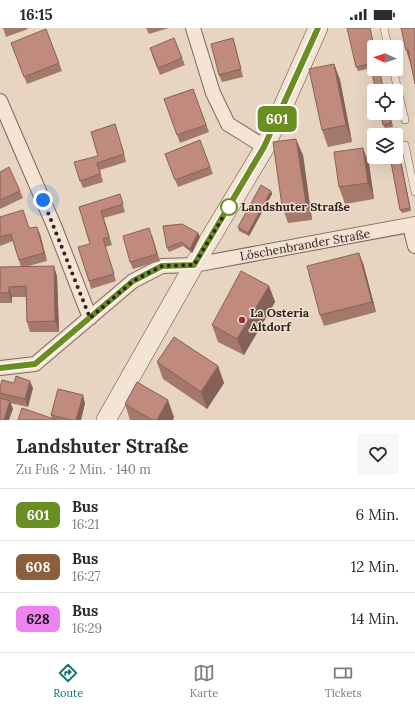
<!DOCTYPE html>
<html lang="de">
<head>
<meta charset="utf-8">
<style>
	:root { --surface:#fff; --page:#f7f7f7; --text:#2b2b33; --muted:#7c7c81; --line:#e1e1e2; --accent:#0f766e }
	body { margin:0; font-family:Lora,serif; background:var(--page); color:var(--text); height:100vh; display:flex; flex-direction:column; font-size:15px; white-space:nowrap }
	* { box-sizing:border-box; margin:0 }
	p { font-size:13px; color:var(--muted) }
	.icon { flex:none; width:22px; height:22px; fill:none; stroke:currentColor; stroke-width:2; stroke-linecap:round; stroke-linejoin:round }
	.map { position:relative; height:392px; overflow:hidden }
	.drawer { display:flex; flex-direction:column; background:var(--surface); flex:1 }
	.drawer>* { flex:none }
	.badge { padding:0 8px; border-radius:6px; font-size:14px; line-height:26px }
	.needle { width:26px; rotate:273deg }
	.fabs { position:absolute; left:367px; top:12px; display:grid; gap:8px }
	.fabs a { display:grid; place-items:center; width:36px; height:36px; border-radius:4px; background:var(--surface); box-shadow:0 4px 16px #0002; font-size:20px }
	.you { position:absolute; width:20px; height:20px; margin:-10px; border:3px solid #fff; border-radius:50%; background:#1a73e8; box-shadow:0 0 0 6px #1a73e833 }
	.map>.badge { position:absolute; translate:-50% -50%; box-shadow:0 0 0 2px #fff }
	.round { display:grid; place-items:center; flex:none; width:42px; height:42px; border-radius:4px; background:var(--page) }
	.headline { display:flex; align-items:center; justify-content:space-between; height:68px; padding:0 16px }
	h1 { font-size:19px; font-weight:800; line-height:30px }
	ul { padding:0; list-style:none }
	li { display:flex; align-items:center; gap:12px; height:52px; padding:0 16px; border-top:1px solid var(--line) }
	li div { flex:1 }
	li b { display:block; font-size:15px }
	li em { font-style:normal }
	li .badge { min-width:44px; font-weight:700; text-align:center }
	.status { display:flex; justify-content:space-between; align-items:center; height:28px; padding:0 20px; background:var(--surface); direction:ltr }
	.status svg { height:11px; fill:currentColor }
	.tabs { display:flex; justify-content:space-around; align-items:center; height:56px; border-top:1px solid var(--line); background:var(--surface); font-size:11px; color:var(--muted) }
	.tabs a { display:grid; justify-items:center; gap:2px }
	.tabs .on { color:var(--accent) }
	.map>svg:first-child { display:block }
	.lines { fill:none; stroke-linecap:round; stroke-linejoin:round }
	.lane-casing { stroke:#7f675c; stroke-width:8 }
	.street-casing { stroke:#7f675c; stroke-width:16 }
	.secondary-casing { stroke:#60493f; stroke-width:20 }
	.lane { stroke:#f3e4d4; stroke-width:7 }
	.street { stroke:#f3e4d4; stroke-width:14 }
	.secondary { stroke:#f3e4d4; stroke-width:19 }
	.wall { fill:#a5786c }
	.shaded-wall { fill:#866158 }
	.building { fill:#c08b7d; stroke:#866158 }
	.line-casing { stroke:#fff; stroke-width:9 }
	.line { stroke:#6b8e23; stroke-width:6 }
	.walk { stroke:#30231e; stroke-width:4; stroke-dasharray:0 7.2 }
	.stop-dot { fill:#fff; stroke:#6b8e23; stroke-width:2 }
	.poi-dot { fill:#853445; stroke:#f0e0d1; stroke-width:1.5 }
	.labels { text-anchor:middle; stroke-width:3; stroke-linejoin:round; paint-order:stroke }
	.stop-label { font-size:12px; font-weight:bold; fill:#30231e; stroke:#f0e0d1; text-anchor:start }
	.street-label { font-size:12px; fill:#30231e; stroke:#f0e0d1 }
	.poi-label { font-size:12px; font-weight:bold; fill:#30231e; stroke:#f0e0d1; text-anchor:start }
</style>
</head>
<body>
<div class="status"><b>16:15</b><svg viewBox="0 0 49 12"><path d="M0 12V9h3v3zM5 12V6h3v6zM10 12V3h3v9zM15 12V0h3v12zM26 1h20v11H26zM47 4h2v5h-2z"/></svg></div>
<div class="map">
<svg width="415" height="392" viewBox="0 0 415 392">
	<rect width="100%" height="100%" fill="#e7d5c2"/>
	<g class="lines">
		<g class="lane-casing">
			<path id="lane" d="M 384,0 L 388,19
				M 393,41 L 405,92
				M 405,117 L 415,164"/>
		</g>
		<g class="street-casing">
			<path id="street" d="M 193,0 L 213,65 L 228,96 L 265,119
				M 0,73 L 55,200 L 90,290
				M 410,198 L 415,218
				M 0,340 L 35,336 L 133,253 L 162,238 L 194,237 L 415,196"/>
		</g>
		<g class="secondary-casing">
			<path id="secondary" d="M 106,392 L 194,237 L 265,119 L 318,0"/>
		</g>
		<use href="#lane" class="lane"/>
		<use href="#street" class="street"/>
		<use href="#secondary" class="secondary"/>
	</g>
	<path class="wall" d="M 3,0 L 27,0 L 28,1 L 6,9 Z
		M 146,0 L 169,0 L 149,6 Z
		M 371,0 L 371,40 L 358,43 L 356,39 Z
		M 415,0 L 411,38 L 406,22 Z
		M 233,10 L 235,18 L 243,49 L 222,54 L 219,47 Z
		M 11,15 L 59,35 L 62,43 L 27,56 Z
		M 152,27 L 182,30 L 185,37 L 160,47 Z
		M 334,36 L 340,52 L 352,114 L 328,119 L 322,102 Z
		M 193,61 L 209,104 L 180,115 L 164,71 Z
		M 390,85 L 393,99 L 385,100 L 383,97 Z
		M 115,96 L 126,134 L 100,142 L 103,154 L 83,160 L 80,153 L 98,128 Z
		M 396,108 L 411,183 L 402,185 L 400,182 L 396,129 Z
		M 200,112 L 213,146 L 178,159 L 165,126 Z
		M 303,127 L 312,192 L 288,195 L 282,178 Z
		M 369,136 L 374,171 L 345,176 L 339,159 Z
		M 0,144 L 20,163 L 23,170 L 0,181 Z
		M 271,163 L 272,166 L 249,208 L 239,203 L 238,199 Z
		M 122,174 L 125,184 L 104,190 L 112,217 L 105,219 L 116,253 L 91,261 L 89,253 L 90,216 L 79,179 Z
		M 0,189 L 40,206 L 47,233 L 25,239 L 57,248 L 59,304 L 30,304 L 27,294 L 26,269 L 12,269 L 12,275 L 0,275 L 0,239 L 21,239 L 13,213 L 0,218 Z
		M 198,205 L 200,209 L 192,225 L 183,218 L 169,224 L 167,220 Z
		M 152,207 L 160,233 L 133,241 L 130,234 Z
		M 363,235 L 376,284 L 324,298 L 320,287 Z
		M 269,258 L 275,274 L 244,327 L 218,314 L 212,297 Z
		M 157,334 L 218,338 L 224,355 L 207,381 L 163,351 Z
		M 0,359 L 33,360 L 28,379 L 10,375 L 13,381 L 0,392 Z
		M 85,375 L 81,392 L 18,392 L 52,390 L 51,387 Z
		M 125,376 L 174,389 L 173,392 L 130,392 Z"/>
	<path class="shaded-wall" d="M 334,36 L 340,52 L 352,114 L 346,97 Z
		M 115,96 L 117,104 L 126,134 L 124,126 Z
		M 396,108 L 411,183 L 410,180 L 396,111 Z
		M 296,111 L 303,127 L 312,192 L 306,175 Z
		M 363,120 L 369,136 L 374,171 L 368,155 Z
		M 271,163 L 272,166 L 249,208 L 248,205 Z
		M 37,199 L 40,206 L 47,233 L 44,225 Z
		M 198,205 L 200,209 L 192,225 L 190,221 Z
		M 359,225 L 363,235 L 376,284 L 372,274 Z
		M 54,238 L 57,248 L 59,304 L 55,293 Z
		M 269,258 L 275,274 L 244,327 L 237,311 Z
		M 9,259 L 12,269 L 12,275 L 9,265 Z
		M 218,338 L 224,355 L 207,381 L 201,364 Z
		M 30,353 L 33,360 L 28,379 L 25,371 Z
		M 83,367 L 85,375 L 81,392 L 76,392 Z
		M 168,372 L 174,389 L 173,392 L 157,392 Z
		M 10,373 L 13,381 L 9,392 L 4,392 Z"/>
	<path class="building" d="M 347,0 L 370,0 L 374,19 L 374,41 L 379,41 L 384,63 L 376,63 L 370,36 L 356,39 Z
		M 401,0 L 415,0 L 415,56 L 408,22 L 406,22 Z
		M 46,1 L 59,35 L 24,49 L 11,15 Z
		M 174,10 L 182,30 L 158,40 L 150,20 Z
		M 233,10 L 241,41 L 219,47 L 211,16 Z
		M 334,36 L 346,97 L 322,102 L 309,41 Z
		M 193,61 L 206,97 L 177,107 L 164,71 Z
		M 381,85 L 389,85 L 391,95 L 383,97 Z
		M 115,96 L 124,126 L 97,135 L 100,146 L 80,153 L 74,134 L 98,128 L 91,104 Z
		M 394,102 L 395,107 L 385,107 L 385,104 Z
		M 296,111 L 306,175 L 282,178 L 273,114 Z
		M 396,111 L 410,180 L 400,182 L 390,129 L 396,129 Z
		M 200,112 L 210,139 L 175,152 L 165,126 Z
		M 363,120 L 368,155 L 339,159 L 334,124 Z
		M 9,139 L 20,163 L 0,172 L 0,144 Z
		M 261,157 L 271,163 L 248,205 L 238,199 Z
		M 120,166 L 123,176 L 101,183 L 109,209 L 103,211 L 114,246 L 89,253 L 78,219 L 90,216 L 79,179 Z
		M 23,182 L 29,200 L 37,199 L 44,225 L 19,232 L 11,206 L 0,209 L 0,189 Z
		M 182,196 L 198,205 L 190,221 L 182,214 L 167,220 L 163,198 Z
		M 149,200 L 157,226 L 130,234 L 123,208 Z
		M 359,225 L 372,274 L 320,287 L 307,238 Z
		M 54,238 L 55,293 L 27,294 L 26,258 L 9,259 L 9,265 L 0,265 L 0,239 Z
		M 241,243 L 269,258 L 237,311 L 212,297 Z
		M 174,309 L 218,338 L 201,364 L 157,334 Z
		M 16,348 L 30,353 L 25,371 L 0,365 L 0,359 L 2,352 L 14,355 Z
		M 137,354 L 168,372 L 157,392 L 152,392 L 125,376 Z
		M 58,361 L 83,367 L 76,392 L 71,392 L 51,387 Z
		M 0,370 L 10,373 L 4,392 L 0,392 Z
		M 22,380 L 57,392 L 18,392 Z"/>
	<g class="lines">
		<g class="line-casing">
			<path id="line" d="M 0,340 L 35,336 L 133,253 L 162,238 L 194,237 L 264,119 L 318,0"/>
		</g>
		<use href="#line" class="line"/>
		<path class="walk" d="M 43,172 L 90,290 L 133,253 L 162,238 L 194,237 L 230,177 L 229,179"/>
	</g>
	<circle class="stop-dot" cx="229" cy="179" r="8"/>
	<circle class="poi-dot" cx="242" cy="292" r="4"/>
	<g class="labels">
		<g class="stop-label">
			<text x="241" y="183">Landshuter Straße</text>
		</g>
		<g class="street-label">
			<text transform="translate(305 217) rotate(-10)" y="4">Löschenbrander Straße</text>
		</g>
		<g class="poi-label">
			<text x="250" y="289">La Osteria<tspan x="250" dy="14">Altdorf</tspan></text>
		</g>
	</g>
</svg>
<div class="fabs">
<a><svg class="needle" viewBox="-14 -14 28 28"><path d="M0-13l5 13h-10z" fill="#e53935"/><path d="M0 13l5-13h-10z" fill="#7c7c81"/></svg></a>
<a><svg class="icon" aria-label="locate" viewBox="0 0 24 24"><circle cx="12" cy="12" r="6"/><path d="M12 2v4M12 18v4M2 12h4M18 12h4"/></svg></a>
<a><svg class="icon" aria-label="layers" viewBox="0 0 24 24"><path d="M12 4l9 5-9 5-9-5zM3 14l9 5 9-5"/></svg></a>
</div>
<div class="you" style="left:43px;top:172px"></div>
<b class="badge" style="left:277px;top:91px;background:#6b8e23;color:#fff">601</b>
</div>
<section class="drawer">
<div class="headline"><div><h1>Landshuter Straße</h1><p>Zu Fuß · 2 Min. · 140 m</p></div><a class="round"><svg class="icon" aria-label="heart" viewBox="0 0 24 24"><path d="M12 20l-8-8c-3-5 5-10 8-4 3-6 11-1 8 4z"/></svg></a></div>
<ul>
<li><span class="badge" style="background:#6b8e23;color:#fff">601</span><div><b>Bus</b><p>16:21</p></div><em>6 Min.</em></li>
<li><span class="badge" style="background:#8b5e3c;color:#fff">608</span><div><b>Bus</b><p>16:27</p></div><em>12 Min.</em></li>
<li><span class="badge" style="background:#ee82ee;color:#111">628</span><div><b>Bus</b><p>16:29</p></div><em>14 Min.</em></li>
</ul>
</section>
<nav class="tabs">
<a class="on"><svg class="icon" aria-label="directions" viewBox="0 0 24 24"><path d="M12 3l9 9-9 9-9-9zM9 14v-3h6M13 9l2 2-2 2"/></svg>Route</a>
<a><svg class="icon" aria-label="map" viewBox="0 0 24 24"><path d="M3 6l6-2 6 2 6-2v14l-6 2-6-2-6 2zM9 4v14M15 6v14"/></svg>Karte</a>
<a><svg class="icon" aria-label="tickets" viewBox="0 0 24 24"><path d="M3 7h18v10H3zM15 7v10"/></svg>Tickets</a>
</nav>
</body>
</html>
